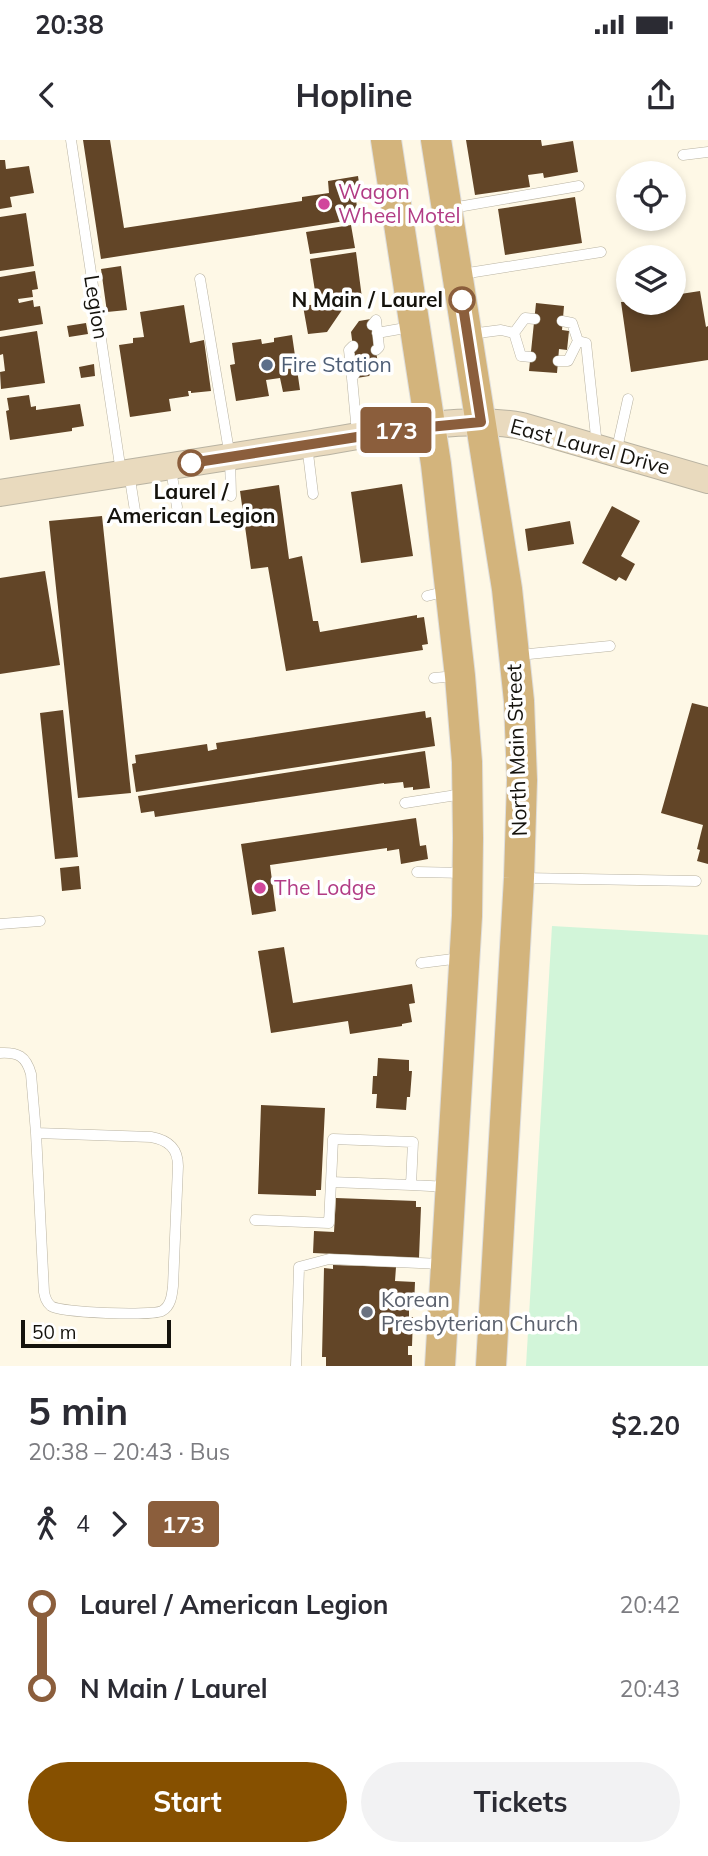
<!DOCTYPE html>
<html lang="en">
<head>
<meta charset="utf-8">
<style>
	:root { --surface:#fff; --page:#f2f2f3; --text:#2b2b33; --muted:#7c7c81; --accent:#865000 }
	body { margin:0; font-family:Mulish,sans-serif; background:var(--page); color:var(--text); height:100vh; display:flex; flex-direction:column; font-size:26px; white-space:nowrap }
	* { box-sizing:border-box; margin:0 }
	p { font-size:23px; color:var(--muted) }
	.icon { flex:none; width:38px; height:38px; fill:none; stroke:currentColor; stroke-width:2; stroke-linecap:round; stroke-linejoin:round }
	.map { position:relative; height:1226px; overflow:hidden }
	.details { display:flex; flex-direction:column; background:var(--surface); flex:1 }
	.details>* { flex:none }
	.badge { padding:0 14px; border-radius:5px; font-size:24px; line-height:46px }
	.buttons { position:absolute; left:616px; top:21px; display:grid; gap:14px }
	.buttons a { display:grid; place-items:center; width:70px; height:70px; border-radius:50%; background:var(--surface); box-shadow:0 4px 10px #0003; font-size:35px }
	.scale { position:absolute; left:21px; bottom:18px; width:150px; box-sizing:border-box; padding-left:7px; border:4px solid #15130d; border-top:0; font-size:19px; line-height:24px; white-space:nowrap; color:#15130d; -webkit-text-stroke:5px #fff; paint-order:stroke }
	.map>.badge { position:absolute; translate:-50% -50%; box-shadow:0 0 0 4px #fff }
	.legs { display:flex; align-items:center; gap:10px; height:77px; padding:0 28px; font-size:23px }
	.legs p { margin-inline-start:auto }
	.head { display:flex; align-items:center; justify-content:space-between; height:119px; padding:0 28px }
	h1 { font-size:38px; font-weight:700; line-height:52px }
	.cta { display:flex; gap:14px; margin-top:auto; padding:14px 28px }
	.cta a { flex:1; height:80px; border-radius:42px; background:var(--accent); color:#fff; font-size:28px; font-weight:700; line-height:80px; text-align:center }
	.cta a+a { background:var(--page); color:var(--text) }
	ul { padding:0 28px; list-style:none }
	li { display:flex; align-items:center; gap:24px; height:84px; font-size:26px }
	li i { display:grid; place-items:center; width:10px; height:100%; margin:0 9px; background:currentColor }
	li i::after { content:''; width:18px; height:18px; margin:-9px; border:5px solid; border-radius:50%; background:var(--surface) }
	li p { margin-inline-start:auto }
	li:first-child i { background:linear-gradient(#0000 50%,currentColor 0) }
	li:last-child i { background:linear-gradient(currentColor 50%,#0000 0) }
	.status { display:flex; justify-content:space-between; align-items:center; height:49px; padding:0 35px; background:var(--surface); direction:ltr }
	.status svg { height:19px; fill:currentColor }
	header { display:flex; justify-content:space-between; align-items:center; height:91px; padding:0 28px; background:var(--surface); font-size:32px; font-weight:700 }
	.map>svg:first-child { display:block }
	.green { fill:#d2f5d9 }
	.building { fill:#624527 }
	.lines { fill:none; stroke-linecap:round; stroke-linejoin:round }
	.service-casing { stroke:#b9b3a2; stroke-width:11 }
	.secondary-casing { stroke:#b9b3a2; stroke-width:28 }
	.primary-casing { stroke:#dededd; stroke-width:32 }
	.service { stroke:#fff; stroke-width:10 }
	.secondary { stroke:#e9dabe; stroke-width:26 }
	.primary { stroke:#d3b47c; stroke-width:30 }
	.line-1-casing { stroke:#fff; stroke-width:16 }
	.line-1 { stroke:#8b5e3c; stroke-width:10 }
	.hotel-dot { fill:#d1479c; stroke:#fff; stroke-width:2.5 }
	.stop-1-dot { fill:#fff; stroke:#8b5e3c; stroke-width:3.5 }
	.service-dot { fill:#5c6f8a; stroke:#fff; stroke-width:2.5 }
	.worship-dot { fill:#6b7280; stroke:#fff; stroke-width:2.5 }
	.labels { text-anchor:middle; stroke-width:7; stroke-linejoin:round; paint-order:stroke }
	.hotel-label { font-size:21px; fill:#b23c85; stroke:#fff; text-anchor:start }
	.stop-label { font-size:21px; font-weight:bold; fill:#15130d; stroke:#fff; text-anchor:end }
	.street-label { font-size:21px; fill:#15130d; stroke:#fff }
	.service-label { font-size:21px; fill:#4e5e75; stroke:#fff; text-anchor:start }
	.worship-label { font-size:21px; fill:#5b616d; stroke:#fff; text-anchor:start }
</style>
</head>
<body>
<div class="status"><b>20:38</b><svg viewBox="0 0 49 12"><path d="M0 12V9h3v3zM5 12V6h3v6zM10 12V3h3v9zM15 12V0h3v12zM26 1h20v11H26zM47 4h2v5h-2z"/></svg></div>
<header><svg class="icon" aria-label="back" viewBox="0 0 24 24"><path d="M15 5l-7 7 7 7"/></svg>Hopline<svg class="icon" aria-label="share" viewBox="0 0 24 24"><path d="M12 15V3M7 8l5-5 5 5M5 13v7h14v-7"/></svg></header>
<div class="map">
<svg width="708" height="1226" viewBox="0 0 708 1226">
	<rect width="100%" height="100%" fill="#fef8e6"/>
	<path class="green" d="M 552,786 L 708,795 L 708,1226 L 526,1226 Z"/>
	<path class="building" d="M 83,0 L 110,0 L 124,88 L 302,61 L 302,57 L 329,53 L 328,41 L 358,36 L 361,57 L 356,58 L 358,79 L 101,119 Z
		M 466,0 L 541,0 L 542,6 L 573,1 L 578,32 L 544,38 L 543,33 L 528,35 L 530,47 L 475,55 Z
		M 0,20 L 5,20 L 6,29 L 29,26 L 34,53 L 10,57 L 12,67 L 0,69 Z
		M 575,57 L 582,103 L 505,115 L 498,69 Z
		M 26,73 L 34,126 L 0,131 L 0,77 Z
		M 351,85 L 355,108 L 310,114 L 306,92 Z
		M 356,112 L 362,158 L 341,161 L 342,170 L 327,192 L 308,194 L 303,166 L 317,164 L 310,119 Z
		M 121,126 L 127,170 L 107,172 L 101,129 Z
		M 35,131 L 38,149 L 32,150 L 33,157 L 18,159 L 19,163 L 33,160 L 34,167 L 40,166 L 43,184 L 0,191 L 0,137 Z
		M 700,151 L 706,187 L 708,186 L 708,220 L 631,232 L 621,162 L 674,163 L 674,155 Z
		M 536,163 L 564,166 L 562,190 L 569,191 L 567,210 L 559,209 L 557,233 L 529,231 Z
		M 184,165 L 190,203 L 204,200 L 211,251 L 191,253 L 191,251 L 188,251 L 189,256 L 169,259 L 171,271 L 130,277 L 119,205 L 133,203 L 133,198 L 144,197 L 140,172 Z
		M 371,179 L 378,224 L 369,236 L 357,238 L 351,192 L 359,181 Z
		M 86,183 L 88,194 L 69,197 L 67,186 Z
		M 37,191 L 45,243 L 1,249 L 0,232 L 5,231 L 3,214 L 0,215 L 0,197 Z
		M 292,195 L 300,250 L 283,252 L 280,238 L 266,240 L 269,256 L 236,261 L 230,225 L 235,224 L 232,203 L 261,199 L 262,204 L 274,202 L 274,198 Z
		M 94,224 L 95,236 L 81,238 L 79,227 Z
		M 29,255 L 31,267 L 36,266 L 36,270 L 80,264 L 84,286 L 72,288 L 72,291 L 10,300 L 6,271 L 9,270 L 7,258 Z
		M 402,344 L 413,416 L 361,423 L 351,352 Z
		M 279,345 L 289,419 L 302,416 L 313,481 L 318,481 L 320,492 L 417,475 L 417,478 L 424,477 L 428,504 L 422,505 L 423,510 L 286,531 L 268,427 L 251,429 L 240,351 Z
		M 612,366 L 640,381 L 621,416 L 635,424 L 626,441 L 619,437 L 616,441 L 582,423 Z
		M 102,376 L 131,653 L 78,658 L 49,381 Z
		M 570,381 L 574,404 L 528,411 L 525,389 Z
		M 45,431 L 60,525 L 0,534 L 0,438 Z
		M 692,563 L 708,567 L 708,724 L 697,721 L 700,710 L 697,709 L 703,685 L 661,673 Z
		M 63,570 L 78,717 L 55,719 L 40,573 Z
		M 425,571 L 426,578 L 431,577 L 435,606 L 136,652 L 132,624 L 136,623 L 135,615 L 207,604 L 208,611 L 217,609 L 216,603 Z
		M 425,611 L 430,648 L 413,650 L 413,647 L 404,648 L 403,642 L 384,644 L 384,643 L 155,677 L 154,671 L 141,673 L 138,656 Z
		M 416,678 L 420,706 L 426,705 L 428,719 L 401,724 L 399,709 L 387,711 L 387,708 L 270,725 L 276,771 L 252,775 L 241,704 Z
		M 79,726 L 81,749 L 62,751 L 60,728 Z
		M 284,807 L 293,863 L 412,844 L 415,863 L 409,864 L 412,882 L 402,884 L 402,886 L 350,894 L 348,881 L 271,893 L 258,811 Z
		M 378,918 L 409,920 L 409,931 L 412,931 L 410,957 L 407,957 L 406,970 L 376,968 L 377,954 L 372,954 L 373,936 L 377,936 Z
		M 261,965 L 325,968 L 321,1050 L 316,1050 L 316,1056 L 258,1054 Z
		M 336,1058 L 416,1061 L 416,1067 L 421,1067 L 419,1118 L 313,1113 L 314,1091 L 334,1092 Z
		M 333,1125 L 396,1127 L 395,1141 L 415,1142 L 414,1167 L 409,1167 L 409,1177 L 413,1177 L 412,1206 L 408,1206 L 408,1215 L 412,1215 L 412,1226 L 326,1226 L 326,1217 L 322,1217 L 324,1128 L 333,1129 Z"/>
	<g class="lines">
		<g class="service-casing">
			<path id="service" d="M 71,0 L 121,332
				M 683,15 L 708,12
				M 452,68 L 579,46
				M 462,134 L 601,112
				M 200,139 L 230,317 L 231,356
				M 372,185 L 376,180 L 379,207 L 376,210
				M 377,193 L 411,187
				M 470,194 L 501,190 L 514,193
				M 578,201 L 586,203 L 597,306
				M 353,206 L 349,210 L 352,238 L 356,232
				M 531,217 L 521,216 L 514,193 L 525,178 L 535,179
				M 558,221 L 568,221 L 578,201 L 572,183 L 562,181
				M 352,238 L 357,293
				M 307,305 L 313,354
				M 616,313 L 628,259
				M 171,329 L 177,367
				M 129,333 L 136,377
				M 427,456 L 447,451
				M 519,515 L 610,506
				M 434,538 L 456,536
				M 405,663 L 463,654
				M 417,732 L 466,733
				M 523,738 L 696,741
				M 0,784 L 40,781
				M 421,823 L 461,818
				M 0,913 C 18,912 26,916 31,934 L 36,993 L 44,1152 C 45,1157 46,1162 51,1166 C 61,1173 151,1176 162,1171 C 171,1166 172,1155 173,1146 L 178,1026 C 178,1008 168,1000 151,997 L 36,993
				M 333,999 L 413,1002 L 411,1045 L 331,1042 Z
				M 411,1045 L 449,1047
				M 255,1080 L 329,1083 L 331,1042
				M 296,1226 L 299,1127 L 329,1119 L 442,1124"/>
		</g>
		<g class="secondary-casing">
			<path id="secondary" d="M 0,353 C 104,337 207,320 311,304 C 375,294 458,274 522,286 L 708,340"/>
		</g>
		<g class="primary-casing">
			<path id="primary" d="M 386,0 L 436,324 L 460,536 L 467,622 L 468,698 L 467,776 L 440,1226
				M 436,0 L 507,449 L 519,561 L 522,640 L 519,738 L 491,1226"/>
		</g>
		<use href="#service" class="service"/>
		<use href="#secondary" class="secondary"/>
		<use href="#primary" class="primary"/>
	</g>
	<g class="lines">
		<g class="line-1-casing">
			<path id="line-1" d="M 191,323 L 408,289 L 481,282 L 462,160"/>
		</g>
		<use href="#line-1" class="line-1"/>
	</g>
	<g class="hotel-dot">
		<circle cx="324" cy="64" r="7"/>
		<circle cx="260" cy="748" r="7"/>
	</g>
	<g class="stop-1-dot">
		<circle cx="462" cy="160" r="12"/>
		<circle cx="191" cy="323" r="12"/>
	</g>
	<circle class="service-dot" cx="267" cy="225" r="7"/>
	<circle class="worship-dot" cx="367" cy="1172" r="7"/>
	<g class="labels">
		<g class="hotel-label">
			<text x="338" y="59">Wagon<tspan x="338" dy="24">Wheel Motel</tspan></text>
			<text x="274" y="755">The Lodge</text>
		</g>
		<g class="stop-label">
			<text x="443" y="167">N Main / Laurel</text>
			<text x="191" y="359" text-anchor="middle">Laurel /<tspan x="191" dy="24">American Legion</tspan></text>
		</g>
		<g class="street-label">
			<text transform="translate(96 167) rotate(81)" y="7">Legion</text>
			<text transform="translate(590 307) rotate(15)" y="7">East Laurel Drive</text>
			<text transform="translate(517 610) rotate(-92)" y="7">North Main Street</text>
		</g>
		<g class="service-label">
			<text x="281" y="232">Fire Station</text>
		</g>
		<g class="worship-label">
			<text x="381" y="1167">Korean<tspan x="381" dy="24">Presbyterian Church</tspan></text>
		</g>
	</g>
</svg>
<div class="buttons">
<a><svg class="icon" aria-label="locate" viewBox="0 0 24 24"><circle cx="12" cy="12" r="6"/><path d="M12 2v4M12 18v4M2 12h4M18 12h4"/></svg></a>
<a><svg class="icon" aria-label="layers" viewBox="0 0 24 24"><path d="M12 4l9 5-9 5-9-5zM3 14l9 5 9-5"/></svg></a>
</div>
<div class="scale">50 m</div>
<b class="badge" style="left:396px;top:290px;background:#8b5e3c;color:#fff">173</b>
</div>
<section class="details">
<div class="head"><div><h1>5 min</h1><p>20:38 – 20:43 · Bus</p></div><b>$2.20</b></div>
<div class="legs"><svg class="icon" aria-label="walk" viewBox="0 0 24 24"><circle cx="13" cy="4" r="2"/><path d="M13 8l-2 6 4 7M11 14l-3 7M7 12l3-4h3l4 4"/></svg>4<svg class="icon" aria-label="forward" viewBox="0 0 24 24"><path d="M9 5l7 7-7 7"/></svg><b class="badge" style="background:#8b5e3c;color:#fff">173</b></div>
<ul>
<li><i style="color:#8b5e3c"></i><b>Laurel / American Legion</b><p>20:42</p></li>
<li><i style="color:#8b5e3c"></i><b>N Main / Laurel</b><p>20:43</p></li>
</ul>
<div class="cta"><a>Start</a><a>Tickets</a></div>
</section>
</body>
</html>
